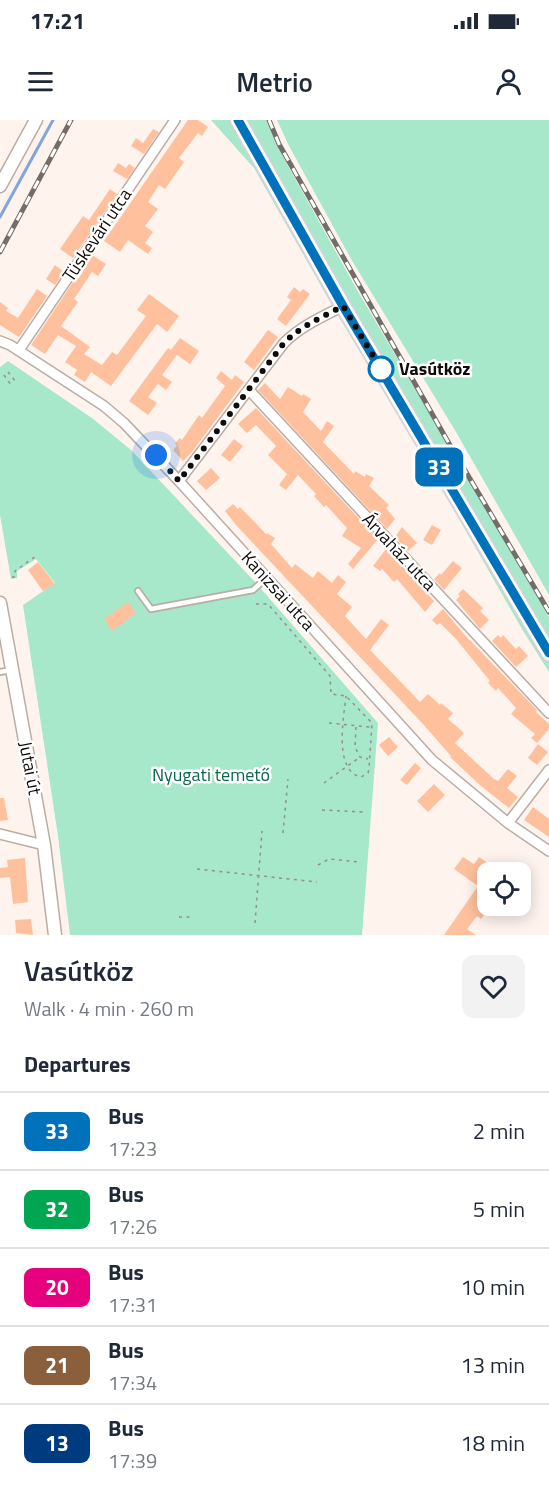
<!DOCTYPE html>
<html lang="en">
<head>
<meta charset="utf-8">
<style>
	:root { --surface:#fff; --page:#f2f2f3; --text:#1f2937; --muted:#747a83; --line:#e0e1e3 }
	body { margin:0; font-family:"Titillium Web",sans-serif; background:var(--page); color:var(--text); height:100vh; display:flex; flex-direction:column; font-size:22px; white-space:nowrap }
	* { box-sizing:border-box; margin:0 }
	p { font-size:20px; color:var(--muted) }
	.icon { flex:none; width:33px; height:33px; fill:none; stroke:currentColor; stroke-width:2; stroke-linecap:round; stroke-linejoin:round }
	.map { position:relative; height:815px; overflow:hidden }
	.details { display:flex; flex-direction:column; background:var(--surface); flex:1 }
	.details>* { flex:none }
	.badge { padding:0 12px; border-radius:9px; font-size:21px; line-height:39px }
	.buttons { position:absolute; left:477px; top:742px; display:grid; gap:12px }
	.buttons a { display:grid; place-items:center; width:54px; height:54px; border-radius:12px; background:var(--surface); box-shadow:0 3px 15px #0003; font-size:30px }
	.you { position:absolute; width:30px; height:30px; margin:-15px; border:4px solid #fff; border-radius:50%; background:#1a73e8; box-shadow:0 0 0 9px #1a73e833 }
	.map>.badge { position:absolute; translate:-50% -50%; box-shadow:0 0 0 3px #fff }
	h2 { padding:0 24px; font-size:22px; line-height:54px }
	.round { display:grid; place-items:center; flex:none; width:63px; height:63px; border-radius:12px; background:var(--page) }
	.headline { display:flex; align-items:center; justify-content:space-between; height:102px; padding:0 24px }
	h1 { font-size:28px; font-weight:600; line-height:45px }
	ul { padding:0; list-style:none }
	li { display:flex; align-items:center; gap:18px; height:78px; padding:0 24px; border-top:2px solid var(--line) }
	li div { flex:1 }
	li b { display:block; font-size:22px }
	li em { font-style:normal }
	li .badge { min-width:66px; font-weight:700; text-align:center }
	.status { display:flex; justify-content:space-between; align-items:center; height:42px; padding:0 30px; background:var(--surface); direction:ltr }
	.status svg { height:16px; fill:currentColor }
	header { display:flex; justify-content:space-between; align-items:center; height:78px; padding:0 24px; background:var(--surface); font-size:27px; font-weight:600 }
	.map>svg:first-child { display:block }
	.green { fill:#a7e7ca }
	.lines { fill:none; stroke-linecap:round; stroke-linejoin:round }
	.stream { stroke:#83a6da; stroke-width:3 }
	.building { fill:#ffc19d }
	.service-casing { stroke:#baada5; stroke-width:8 }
	.minor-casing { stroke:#baada5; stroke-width:12 }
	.tertiary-casing { stroke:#baada5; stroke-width:15 }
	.primary-casing { stroke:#d4d3d3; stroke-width:18 }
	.path { stroke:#978e8a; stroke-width:1.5; stroke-dasharray:3 4.5; stroke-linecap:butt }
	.service { stroke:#fff; stroke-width:4.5 }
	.minor { stroke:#fff; stroke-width:9 }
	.tertiary { stroke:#fff; stroke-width:12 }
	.primary { stroke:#d8e2fb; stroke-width:15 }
	.rail-casing { stroke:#746c68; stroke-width:5 }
	.rail { stroke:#fff; stroke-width:3; stroke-dasharray:9; stroke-linecap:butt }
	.line-casing { stroke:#fff; stroke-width:14 }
	.line { stroke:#0072bc; stroke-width:9 }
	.walk { stroke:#100b09; stroke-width:6; stroke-dasharray:0 10.8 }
	.stop-dot { fill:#fff; stroke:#0072bc; stroke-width:3 }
	.labels { text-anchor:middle; stroke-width:5; stroke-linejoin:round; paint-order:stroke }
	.street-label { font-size:18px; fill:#100b09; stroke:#fff }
	.stop-label { font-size:18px; font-weight:bold; fill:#100b09; stroke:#fff; text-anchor:start }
	.park-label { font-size:18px; fill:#0b6749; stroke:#fff }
</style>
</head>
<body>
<div class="status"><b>17:21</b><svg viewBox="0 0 49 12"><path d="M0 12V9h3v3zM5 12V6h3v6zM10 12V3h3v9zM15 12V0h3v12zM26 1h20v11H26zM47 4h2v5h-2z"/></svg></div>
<header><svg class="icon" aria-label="menu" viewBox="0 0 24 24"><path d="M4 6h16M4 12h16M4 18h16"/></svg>Metrio<svg class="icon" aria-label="person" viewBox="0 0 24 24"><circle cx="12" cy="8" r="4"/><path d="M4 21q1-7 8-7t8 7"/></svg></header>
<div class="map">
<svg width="549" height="815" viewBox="0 0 549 815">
	<rect width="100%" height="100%" fill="#fff3ed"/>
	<path class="green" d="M 211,0 L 266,0 L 287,44 L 356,168 L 549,497 L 549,552 L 522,509 L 402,299 L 336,192 L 254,48 Z
		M 277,0 L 549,0 L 549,475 L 456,312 L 351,139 L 288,24 Z
		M 8,241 L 92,298 L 131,330 L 256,463 L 378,603 L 362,815 L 70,815 L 58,716 L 23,485 L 55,463 L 36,439 L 17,451 L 17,458 L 11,459 L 0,395 L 0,247 Z"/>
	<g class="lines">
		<path class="stream" d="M 0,97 L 53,0"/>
	</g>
	<path class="building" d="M 188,0 L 198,0 L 208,7 L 202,16 L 198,13 L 179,38 L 184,42 L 165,69 L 159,65 L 148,82 L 158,89 L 145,106 L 153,112 L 145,123 L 152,128 L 148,134 L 128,120 L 120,132 L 104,121 Z
		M 153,9 L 159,12 L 144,34 L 131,26 L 136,18 L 143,23 Z
		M 118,43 L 126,48 L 129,44 L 135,48 L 127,59 L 113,51 Z
		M 110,69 L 117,74 L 73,138 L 60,129 L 83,96 L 89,100 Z
		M 92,135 L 106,144 L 98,156 L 92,152 L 74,179 L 78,182 L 61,206 L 90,227 L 84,234 L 102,245 L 112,232 L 117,235 L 146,196 L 137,190 L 149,174 L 179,196 L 167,212 L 157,204 L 111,266 L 91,252 L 85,262 L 74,255 L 77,250 L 65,242 L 76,226 L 58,215 L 45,234 L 31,225 L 75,159 L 79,158 Z
		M 55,145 L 64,152 L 55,165 L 46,159 Z
		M 294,167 L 300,172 L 303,169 L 310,174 L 286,206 L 277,199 L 291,180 L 287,177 Z
		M 37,169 L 47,176 L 19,217 L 0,205 L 0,182 L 8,188 L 6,191 L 18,198 Z
		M 268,210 L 278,217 L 254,250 L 244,242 Z
		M 180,218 L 199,231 L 190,244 L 177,235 L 162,255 L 172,262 L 166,270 L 158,264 L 148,277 L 157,283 L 148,295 L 129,281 L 168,228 L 171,230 Z
		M 221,251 L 232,260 L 235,255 L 244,262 L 192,332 L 183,341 L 173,330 L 177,326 L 175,323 L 180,318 L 182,320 L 199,295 L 202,298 L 225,266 L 216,258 Z
		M 265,263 L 280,279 L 288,267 L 302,276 L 303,274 L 311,279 L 303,292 L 321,311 L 327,301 L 334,306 L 323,322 L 354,354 L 355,351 L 365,357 L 366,354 L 374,358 L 369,366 L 389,385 L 386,388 L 395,399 L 387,409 L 258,270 Z
		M 256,288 L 378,419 L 353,449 L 348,444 L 361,428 L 342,416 L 347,408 L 326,385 L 324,387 L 314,376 L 316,374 L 298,355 L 286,370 L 279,365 L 287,354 L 268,335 L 276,326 L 256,305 L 247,313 L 238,304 Z
		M 234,319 L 243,326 L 230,342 L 221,335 Z
		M 211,348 L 220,358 L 206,370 L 197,361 Z
		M 233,384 L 238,389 L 240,387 L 266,414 L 267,413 L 275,418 L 271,424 L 292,448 L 295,444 L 313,458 L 318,451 L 332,463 L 338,455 L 346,462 L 337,474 L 352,487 L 345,496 L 366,519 L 381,499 L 389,505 L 370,530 L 420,582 L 428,574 L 440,585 L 441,583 L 453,593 L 448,599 L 464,613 L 455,623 L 494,659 L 498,661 L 508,649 L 517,656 L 507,668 L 518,677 L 509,688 L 481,666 L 450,637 L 451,636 L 422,603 L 236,405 L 225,391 Z
		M 432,405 L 441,410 L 432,425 L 423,420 Z
		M 402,407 L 417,423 L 408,431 L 395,417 Z
		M 386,429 L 434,481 L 425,492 L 397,459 L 394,462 L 382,449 L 380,451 L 373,446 Z
		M 453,441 L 462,448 L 444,470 L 434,459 L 440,453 L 441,455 Z
		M 38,442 L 55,464 L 43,471 L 28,450 Z
		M 463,469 L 483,488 L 480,491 L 489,500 L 480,509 L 456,480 L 460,476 L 458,474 Z
		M 128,482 L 136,493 L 112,511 L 104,499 Z
		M 443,489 L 464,514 L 537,590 L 536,592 L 549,604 L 549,609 L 537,623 L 531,618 L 535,614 L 511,594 L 516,588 L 498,568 L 496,571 L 488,563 L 490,561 L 456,519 L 440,503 L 437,505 L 432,500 Z
		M 498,515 L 501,518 L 503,515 L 516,529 L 519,526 L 528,536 L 516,547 L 492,521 Z
		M 389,617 L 398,627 L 388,636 L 379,625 Z
		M 538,624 L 548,632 L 537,645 L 528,638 Z
		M 415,643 L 421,648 L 407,665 L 400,660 Z
		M 434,664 L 445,675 L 428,692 L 417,681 Z
		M 0,678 L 4,678 L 8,700 L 0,701 Z
		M 533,687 L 549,699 L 549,717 L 524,700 Z
		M 463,737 L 474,744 L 479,737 L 502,753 L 488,753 L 488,780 L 482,788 L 487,791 L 481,799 L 477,796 L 467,809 L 476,815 L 444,815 L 478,766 L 454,749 Z
		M 25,738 L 28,782 L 13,784 L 10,757 L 0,758 L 0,748 L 8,747 L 7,740 Z
		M 31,799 L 33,815 L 16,813 L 15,800 Z"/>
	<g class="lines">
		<g class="service-casing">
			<path id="service" d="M 138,471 L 151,489 L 253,470 L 266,458
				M 0,552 L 11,550"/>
		</g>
		<g class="minor-casing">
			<path id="minor" d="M 0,221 L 10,225 L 104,286 L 124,303 L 179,361 L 432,640 L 508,703 L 549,731
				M 19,230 L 175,0
				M 249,270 L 549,593
				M 179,361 L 284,223 C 301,206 322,197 343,186
				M 508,703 L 549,650
				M 0,714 L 44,725"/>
		</g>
		<g class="tertiary-casing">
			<path id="tertiary" d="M 0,66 L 36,0
				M 0,483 L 44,725 L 55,815"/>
		</g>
		<g class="primary-casing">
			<path id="primary" d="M 238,0 L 343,186 L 549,533"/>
		</g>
		<path class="path" d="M 8,252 L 16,262
			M 4,255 L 11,265
			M 12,457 L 15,457 L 15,451 L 36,436
			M 256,484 L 268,484 L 330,556 L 331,574 L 346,576 L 372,603 L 369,649 L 368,653 L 361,657 C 333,651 344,596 346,576
			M 329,603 L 370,607
			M 356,607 L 355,627 L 360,637 L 368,639
			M 324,663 L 360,637
			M 322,690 L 363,692
			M 283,713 L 288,659
			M 318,745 L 329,739 L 360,742
			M 197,749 L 317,762
			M 179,797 L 192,797
			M 255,803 L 262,711"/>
		<use href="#service" class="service"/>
		<use href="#minor" class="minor"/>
		<use href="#tertiary" class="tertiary"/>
		<use href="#primary" class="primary"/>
		<g class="rail-casing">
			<path id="rail" d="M 269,0 L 279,24 L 447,320 L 549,492
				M 0,132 L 71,0"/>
		</g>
		<use href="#rail" class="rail"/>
	</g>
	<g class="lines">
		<g class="line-casing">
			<path id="line" d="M 238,0 L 343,186 L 549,533"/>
		</g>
		<use href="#line" class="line"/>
		<path class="walk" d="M 156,335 L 179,361 L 284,223 C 301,206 322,197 343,186 L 381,249"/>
	</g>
	<circle class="stop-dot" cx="381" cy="249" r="12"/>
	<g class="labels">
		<g class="street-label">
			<text transform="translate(97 115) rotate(-56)" y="6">Tüskevári utca</text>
			<text transform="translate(399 432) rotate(47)" y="6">Árvaház utca</text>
			<text transform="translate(278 471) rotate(48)" y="6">Kanizsai utca</text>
			<text transform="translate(30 648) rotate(79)" y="6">Jutai út</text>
		</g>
		<g class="stop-label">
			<text x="399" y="255">Vasútköz</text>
		</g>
		<g class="park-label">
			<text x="211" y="661">Nyugati temető</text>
		</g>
	</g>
</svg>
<div class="buttons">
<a><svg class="icon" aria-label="locate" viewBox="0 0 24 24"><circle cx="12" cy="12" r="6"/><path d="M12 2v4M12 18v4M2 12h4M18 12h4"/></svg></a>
</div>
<div class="you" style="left:156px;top:335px"></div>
<b class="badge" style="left:439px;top:347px;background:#0072bc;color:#fff">33</b>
</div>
<section class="details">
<div class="headline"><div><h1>Vasútköz</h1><p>Walk · 4 min · 260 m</p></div><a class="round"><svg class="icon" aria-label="heart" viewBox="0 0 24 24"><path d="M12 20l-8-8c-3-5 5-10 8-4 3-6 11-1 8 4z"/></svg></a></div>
<h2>Departures</h2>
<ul>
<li><span class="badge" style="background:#0072bc;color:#fff">33</span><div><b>Bus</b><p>17:23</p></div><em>2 min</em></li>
<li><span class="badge" style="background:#00a651;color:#fff">32</span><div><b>Bus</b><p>17:26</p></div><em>5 min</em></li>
<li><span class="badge" style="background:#e6007e;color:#fff">20</span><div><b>Bus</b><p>17:31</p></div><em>10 min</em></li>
<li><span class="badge" style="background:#8b5e3c;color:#fff">21</span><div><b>Bus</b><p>17:34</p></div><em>13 min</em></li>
<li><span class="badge" style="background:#003b80;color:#fff">13</span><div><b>Bus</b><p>17:39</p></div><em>18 min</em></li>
</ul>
</section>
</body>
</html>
